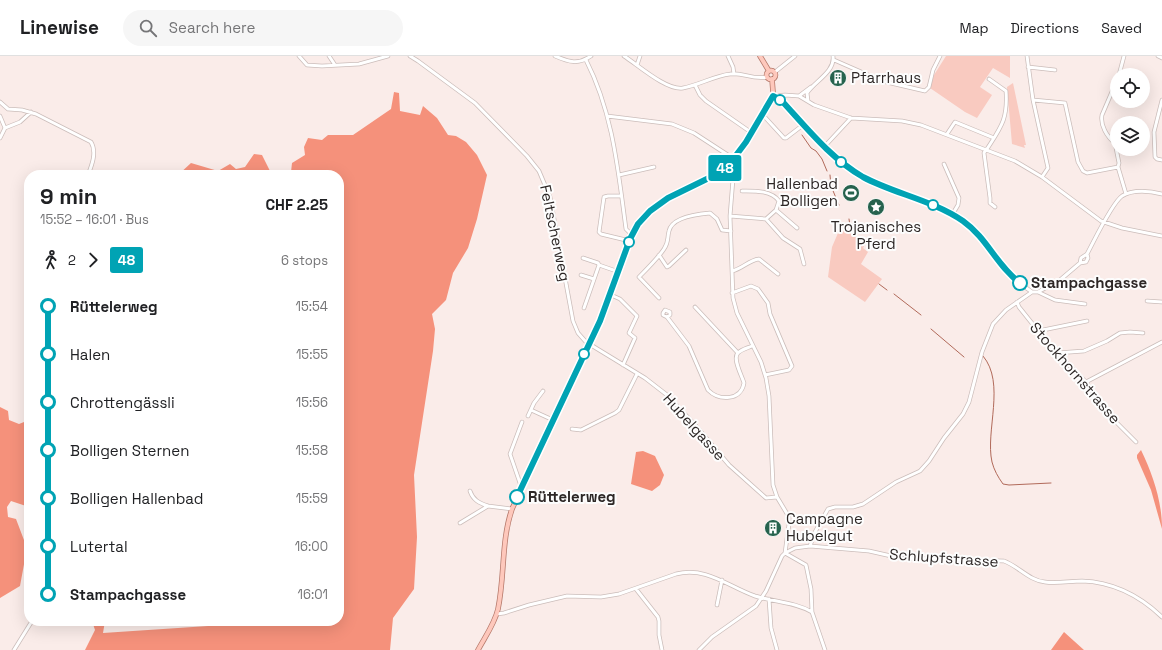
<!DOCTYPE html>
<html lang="en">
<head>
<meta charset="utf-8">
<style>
	:root { --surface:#fff; --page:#f6f6f6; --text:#202124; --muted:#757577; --line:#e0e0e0 }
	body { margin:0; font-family:"Space Grotesk",sans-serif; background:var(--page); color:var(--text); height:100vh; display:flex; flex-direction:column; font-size:15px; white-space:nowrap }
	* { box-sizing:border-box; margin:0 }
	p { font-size:13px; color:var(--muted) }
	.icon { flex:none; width:22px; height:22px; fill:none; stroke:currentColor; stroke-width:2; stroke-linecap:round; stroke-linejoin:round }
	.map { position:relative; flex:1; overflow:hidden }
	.drawer { position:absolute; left:24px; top:114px; width:320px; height:456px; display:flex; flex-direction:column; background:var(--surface); border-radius:16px; box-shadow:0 4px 16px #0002 }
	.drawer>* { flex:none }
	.badge { padding:0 8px; border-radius:3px; font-size:14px; line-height:26px }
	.tools { position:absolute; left:1110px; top:12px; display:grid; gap:8px }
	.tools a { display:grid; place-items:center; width:40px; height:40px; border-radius:50%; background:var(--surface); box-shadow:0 4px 16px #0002; font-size:20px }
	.map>.badge { position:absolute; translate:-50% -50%; box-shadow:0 0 0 2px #fff }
	.legs { display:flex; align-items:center; gap:6px; height:44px; padding:0 16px; font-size:13px }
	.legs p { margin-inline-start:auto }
	.summary { display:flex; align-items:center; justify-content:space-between; height:68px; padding:0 16px }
	h1 { font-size:22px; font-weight:700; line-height:30px }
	ul { padding:0 16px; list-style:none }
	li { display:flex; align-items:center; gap:14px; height:48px; font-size:15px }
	li i { display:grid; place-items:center; width:6px; height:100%; margin:0 5px; background:currentColor }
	li i::after { content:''; width:10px; height:10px; margin:-5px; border:3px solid; border-radius:50%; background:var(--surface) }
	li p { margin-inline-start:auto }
	li:first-child i { background:linear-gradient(#0000 50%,currentColor 0) }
	li:last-child i { background:linear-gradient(currentColor 50%,#0000 0) }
	header { display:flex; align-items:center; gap:24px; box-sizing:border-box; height:56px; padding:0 20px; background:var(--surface); border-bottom:1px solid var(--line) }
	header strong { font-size:19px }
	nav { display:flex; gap:22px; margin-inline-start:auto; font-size:14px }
	.search { width:280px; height:36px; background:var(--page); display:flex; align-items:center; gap:10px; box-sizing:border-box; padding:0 14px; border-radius:22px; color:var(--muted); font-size:15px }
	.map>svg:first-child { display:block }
	.green { fill:#f9cac0 }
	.forest { fill:#f5917b }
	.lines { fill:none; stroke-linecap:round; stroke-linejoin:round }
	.stream { stroke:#b16a5a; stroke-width:1 }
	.minor-casing { stroke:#cbbdba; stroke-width:4.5 }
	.major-casing { stroke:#b5786a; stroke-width:5.5 }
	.minor { stroke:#fff; stroke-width:3 }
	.major { stroke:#fec8bc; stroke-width:4 }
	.line-1-casing { stroke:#fff; stroke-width:9 }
	.line-1 { stroke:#00a3b4; stroke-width:6 }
	.stop-1-dot { fill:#fff; stroke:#00a3b4; stroke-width:2 }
	.labels { text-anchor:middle; stroke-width:4; stroke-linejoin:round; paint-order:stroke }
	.poi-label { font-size:15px; fill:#2d2726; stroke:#fdfdfd; text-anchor:start }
	.street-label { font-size:15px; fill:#2d2726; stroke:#fdfdfd }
	.stop-label { font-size:15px; font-weight:bold; fill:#2d2726; stroke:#fdfdfd; text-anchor:start }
</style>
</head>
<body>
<header>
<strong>Linewise</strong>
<div class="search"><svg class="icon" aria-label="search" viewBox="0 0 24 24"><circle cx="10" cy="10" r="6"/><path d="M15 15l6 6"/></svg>Search here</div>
<nav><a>Map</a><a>Directions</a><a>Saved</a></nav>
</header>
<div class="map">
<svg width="1162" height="594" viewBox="0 0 1162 594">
	<rect width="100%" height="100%" fill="#faece9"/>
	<path class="green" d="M 946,0 L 1010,0 L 1010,22 L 993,12 L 980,31 L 992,39 L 977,62 L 965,56 L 930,32 L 934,19 Z
		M 1013,27 L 1026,89 L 1024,89 L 1025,92 L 1012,88 L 1007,31 Z
		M 841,170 L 866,187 L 863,192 L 868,196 L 861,208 L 882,223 L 865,246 L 828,221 L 832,191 Z"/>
	<path class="forest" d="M 394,36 L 399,37 L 400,55 L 420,59 L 423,50 L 437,62 L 448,79 L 456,80 L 466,86 L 477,99 L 487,119 L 477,163 L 468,192 L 453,217 L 446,244 L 432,258 L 435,273 L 433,295 L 414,419 L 417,481 L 414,533 L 393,562 L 390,594 L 85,594 L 95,574 L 92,565 L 105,565 L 103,577 L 238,568 L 259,567 L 278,569 L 278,565 L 339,565 L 339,119 L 284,119 L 291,116 L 292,107 L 305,99 L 304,91 L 308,82 L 322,84 L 328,79 L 353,79 L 391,53 Z
		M 254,98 L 262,99 L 272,119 L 178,119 L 191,107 L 218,115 L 230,108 L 236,113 L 245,111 Z
		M 0,351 L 8,355 L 9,364 L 19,368 L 29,364 L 29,451 L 11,445 L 7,451 L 8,461 L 16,463 L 27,492 L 20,530 L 0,542 Z
		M 1141,394 C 1153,419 1162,445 1162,473 L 1151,434 L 1137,402 L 1137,399 Z
		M 643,395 L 655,400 L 664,419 L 660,429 L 652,435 L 631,428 L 636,396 Z
		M 1064,576 L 1084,594 L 1051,594 Z"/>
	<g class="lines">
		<path class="stream" d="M 802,79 L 811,92 L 816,95 L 822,103 L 827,115
			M 830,119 L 831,130 L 839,149
			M 849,163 L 850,170
			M 879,228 L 887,234
			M 894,238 L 921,259
			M 931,273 L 964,301
			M 983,300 C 1006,327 985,375 992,406 C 994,414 998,421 1003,428 L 1009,429 L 1051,427"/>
		<g class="minor-casing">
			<path id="minor" d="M 299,0 L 307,9 L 322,10 L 359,8 L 388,0
				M 329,0 L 335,9
				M 410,0 L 418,5 L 475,47 L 527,100 L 539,115 L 550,141 L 573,265 L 578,277 L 586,286 L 645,322 L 667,339 L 696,370 L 729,409 L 766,442 L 777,441
				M 555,0 C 569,6 578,9 591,0
				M 624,0 C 638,9 667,35 683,32 C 699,29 714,20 730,18 C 743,16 752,24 767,21
				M 728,0 L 733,11 L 734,18
				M 1027,0 L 1033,44 L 1048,112 L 1042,121
				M 1158,0 L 1162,2
				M 586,4 C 613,57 618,114 626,173 L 632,179
				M 834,4 L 882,25 L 925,35 L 929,31 L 933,14 L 940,0
				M 637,9 L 640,0
				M 1028,11 L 1055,14
				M 775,16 L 795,0
				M 1119,19 L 1124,0
				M 1117,24 L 1102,59 C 1100,69 1107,81 1115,87 L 1119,107 L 1118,111 L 1126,138
				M 695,29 L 700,39 L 706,45 L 752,77
				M 773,40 L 785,39 L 799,40 L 814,49 L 851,62 L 902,65 L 921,69 L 1015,105 L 1042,121 L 1101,165 L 1122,172 L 1162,180
				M 774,40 L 781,44 C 807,71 829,102 863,120 C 895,138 932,144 962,165 C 979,176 988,192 1000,208 C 1009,219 1020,228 1032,236
				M 799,40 L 811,31
				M 1033,44 L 1065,47 L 1078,106 L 1083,115 L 1087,117 L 1118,111
				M 1162,44 L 1154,76 L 1155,101 L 1157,103 L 1162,104
				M 808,45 L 807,37 C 815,25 835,16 833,0
				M 0,46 L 8,53 L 22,54 L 36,58 L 91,86 C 97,96 92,109 88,119
				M 762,58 L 784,82 L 786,82 L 803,69
				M 0,60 L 5,72 L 0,82
				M 607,60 L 672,68 L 694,77 L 734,103
				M 5,72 L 20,66 L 31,56
				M 947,78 L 955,66 L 994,82
				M 824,91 L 851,62
				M 986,93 L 984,97 L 990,142 L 990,147 L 995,151
				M 987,93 C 1001,71 1008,63 1006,35 L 989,23
				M 944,108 L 959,142 L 958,149 L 952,159
				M 728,110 L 732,117 L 733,123 L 730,160 L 733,242 L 737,257 L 761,306 L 766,322 L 769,340 L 773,429 L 777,441 L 789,461 L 789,468 L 785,497
				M 619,119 L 654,111
				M 621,140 L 608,140 L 604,141 L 599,176 L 601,178 L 630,185
				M 776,154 L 797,172
				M 730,160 L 766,163 L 776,154 L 779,145 C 771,134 754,135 742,135
				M 766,163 L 783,182 L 800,193 L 804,208
				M 659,199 L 667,211 L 669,210 L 686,194
				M 583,202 L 598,207 L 599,209
				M 1080,207 L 1081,202 L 1087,198
				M 732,215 C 742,213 749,204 759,203 L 778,218
				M 581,219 L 594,223
				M 1032,236 L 1038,236 L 1060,224 L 1080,207 L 1086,206 L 1088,202 L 1087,198 C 1094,185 1112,147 1122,140 C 1133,133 1151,135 1162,138
				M 1038,236 L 1055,244 L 1085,248
				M 732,237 L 751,230 L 758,233 L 768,247 L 770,258 L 792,310 L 789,314 L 765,319
				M 611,239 L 620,243 L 637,260 L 629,277 L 635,282 L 623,309
				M 659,242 L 639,221 C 647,213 658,202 664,193 C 669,186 667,182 669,175 C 672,161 698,158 710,157 L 717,163 L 722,174 L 731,175
				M 1147,245 L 1162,246
				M 1017,246 L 1019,251 L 1051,291 L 1086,326 L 1104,354 L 1136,386
				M 695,251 L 738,297
				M 584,252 L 599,209 L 619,216
				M 667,261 L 670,259 L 670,256 L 665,254 L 663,257 L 663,259 L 667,261 L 689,290 L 708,334 C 719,345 741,345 744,327 C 742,320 732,302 738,297 C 742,293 748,292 752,290
				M 1038,275 L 1087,265
				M 1057,297 L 1084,295 L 1107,285 L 1120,277 L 1130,276 L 1143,277
				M 1086,326 L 1162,286
				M 531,354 L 553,364
				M 528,360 L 534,347 L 543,335
				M 572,373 L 581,374 L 615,357 L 619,354 L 637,318
				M 521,430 L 510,398 L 522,366
				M 470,435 C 473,444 479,447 488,450
				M 460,467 L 488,450 L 512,453
				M 810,490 L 815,476 L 828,453 L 835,451 L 853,451 L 863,448 L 896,426 L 920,415 L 929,405 L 944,382 L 963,358 L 969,346 L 982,296 L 993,268 L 1006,254 L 1032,236
				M 785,497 L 806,509 L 811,533 L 812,556
				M 636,533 L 658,561 L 659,565 L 659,579 L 662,594
				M 769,543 L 771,572 L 777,594
				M 717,549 L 722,524
				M 497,558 L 504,557 L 529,549 L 567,540 L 601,541 L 619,538 L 676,518 C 706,510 729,531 755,540 C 774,546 795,546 812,556 L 825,594
				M 14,594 L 32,565
				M 699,594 L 712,581 L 756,550 L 766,535 L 782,500 L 785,497 L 795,492 L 810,490 L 869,495 L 900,502 L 1004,505 C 1018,510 1030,525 1045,526 C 1057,528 1070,525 1082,525 C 1113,526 1140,540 1162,561"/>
		</g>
		<g class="major-casing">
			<path id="major" d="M 760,0 L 769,15
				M766.5 19a4.5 4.5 0 1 1 9 0a4.5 4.5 0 1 1-9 0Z
				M 478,594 C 485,581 495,567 498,553 C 505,519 501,485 512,453 L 604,255 L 630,183 L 638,168 L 650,155 L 668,142 L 715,119 L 728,110 L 746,86 L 772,42 L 773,36 L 772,23"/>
		</g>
		<use href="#minor" class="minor"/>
		<use href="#major" class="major"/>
	</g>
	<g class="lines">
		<g class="line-1-casing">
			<path id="line-1" d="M 517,441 L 600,265 L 630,183 L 638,168 L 650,155 L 668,142 L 715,119 L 728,110 L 746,86 L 773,40 L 781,44 C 806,71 830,102 863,121 C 895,138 932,144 963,165 C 987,182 997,210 1020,227"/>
		</g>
		<use href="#line-1" class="line-1"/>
	</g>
	<defs>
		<g id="building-disc" transform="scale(0.9)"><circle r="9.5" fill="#26624d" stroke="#fdfdfd"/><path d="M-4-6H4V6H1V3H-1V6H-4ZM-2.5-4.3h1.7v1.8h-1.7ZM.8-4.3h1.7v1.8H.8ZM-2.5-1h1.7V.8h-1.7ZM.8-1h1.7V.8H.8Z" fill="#fff"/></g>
		<g id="stadium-disc" transform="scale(0.9)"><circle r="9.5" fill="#26624d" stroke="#fdfdfd"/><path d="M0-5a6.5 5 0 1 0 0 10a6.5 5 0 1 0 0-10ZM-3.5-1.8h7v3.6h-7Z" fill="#fff"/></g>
		<g id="sight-disc" transform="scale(0.9)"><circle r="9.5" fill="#26624d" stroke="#fdfdfd"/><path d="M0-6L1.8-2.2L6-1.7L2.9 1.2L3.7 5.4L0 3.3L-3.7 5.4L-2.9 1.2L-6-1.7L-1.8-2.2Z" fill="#fff"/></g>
	</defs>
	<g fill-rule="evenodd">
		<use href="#building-disc" x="838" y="22"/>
		<use href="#stadium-disc" x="851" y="137"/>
		<use href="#sight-disc" x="876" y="151"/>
		<use href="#building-disc" x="773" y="472"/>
	</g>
	<g class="stop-1-dot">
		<circle cx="780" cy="44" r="5"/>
		<circle cx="841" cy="106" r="5"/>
		<circle cx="933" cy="149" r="5"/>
		<circle cx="629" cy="186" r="5"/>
		<circle cx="1020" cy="227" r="7"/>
		<circle cx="584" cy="298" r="5"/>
		<circle cx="517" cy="441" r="7"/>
	</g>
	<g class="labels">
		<g class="poi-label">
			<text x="851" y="27">Pfarrhaus</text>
			<text x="838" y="133" text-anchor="end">Hallenbad<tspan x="838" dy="17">Bolligen</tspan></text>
			<text x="876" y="176" text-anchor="middle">Trojanisches<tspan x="876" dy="17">Pferd</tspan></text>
			<text x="786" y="468">Campagne<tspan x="786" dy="17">Hubelgut</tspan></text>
		</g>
		<g class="street-label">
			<text transform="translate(555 177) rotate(78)" y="5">Feltscherweg</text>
			<text transform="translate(1075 317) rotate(49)" y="5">Stockhornstrasse</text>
			<text transform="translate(694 371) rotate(48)" y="5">Hubelgasse</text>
			<text transform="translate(944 502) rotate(4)" y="5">Schlupfstrasse</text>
		</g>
		<g class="stop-label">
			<text x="1031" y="232">Stampachgasse</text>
			<text x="528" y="446">Rüttelerweg</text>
		</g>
	</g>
</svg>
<div class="tools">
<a><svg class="icon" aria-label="locate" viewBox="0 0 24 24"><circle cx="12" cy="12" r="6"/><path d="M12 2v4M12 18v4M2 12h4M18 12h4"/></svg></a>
<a><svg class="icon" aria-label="layers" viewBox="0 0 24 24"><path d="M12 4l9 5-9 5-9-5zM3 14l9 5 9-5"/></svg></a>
</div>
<b class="badge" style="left:725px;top:112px;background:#00a3b4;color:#fff">48</b>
<section class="drawer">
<div class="summary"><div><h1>9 min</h1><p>15:52 – 16:01 · Bus</p></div><b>CHF 2.25</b></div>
<div class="legs"><svg class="icon" aria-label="walk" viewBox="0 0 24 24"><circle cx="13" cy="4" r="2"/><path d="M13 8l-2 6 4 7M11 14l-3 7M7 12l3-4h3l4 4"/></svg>2<svg class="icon" aria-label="forward" viewBox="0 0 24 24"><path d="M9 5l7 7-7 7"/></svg><b class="badge" style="background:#00a3b4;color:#fff">48</b><p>6 stops</p></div>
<ul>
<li><i style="color:#00a3b4"></i><b>Rüttelerweg</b><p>15:54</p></li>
<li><i style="color:#00a3b4"></i><span>Halen</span><p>15:55</p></li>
<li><i style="color:#00a3b4"></i><span>Chrottengässli</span><p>15:56</p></li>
<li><i style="color:#00a3b4"></i><span>Bolligen Sternen</span><p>15:58</p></li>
<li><i style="color:#00a3b4"></i><span>Bolligen Hallenbad</span><p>15:59</p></li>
<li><i style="color:#00a3b4"></i><span>Lutertal</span><p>16:00</p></li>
<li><i style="color:#00a3b4"></i><b>Stampachgasse</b><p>16:01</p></li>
</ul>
</section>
</div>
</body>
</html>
